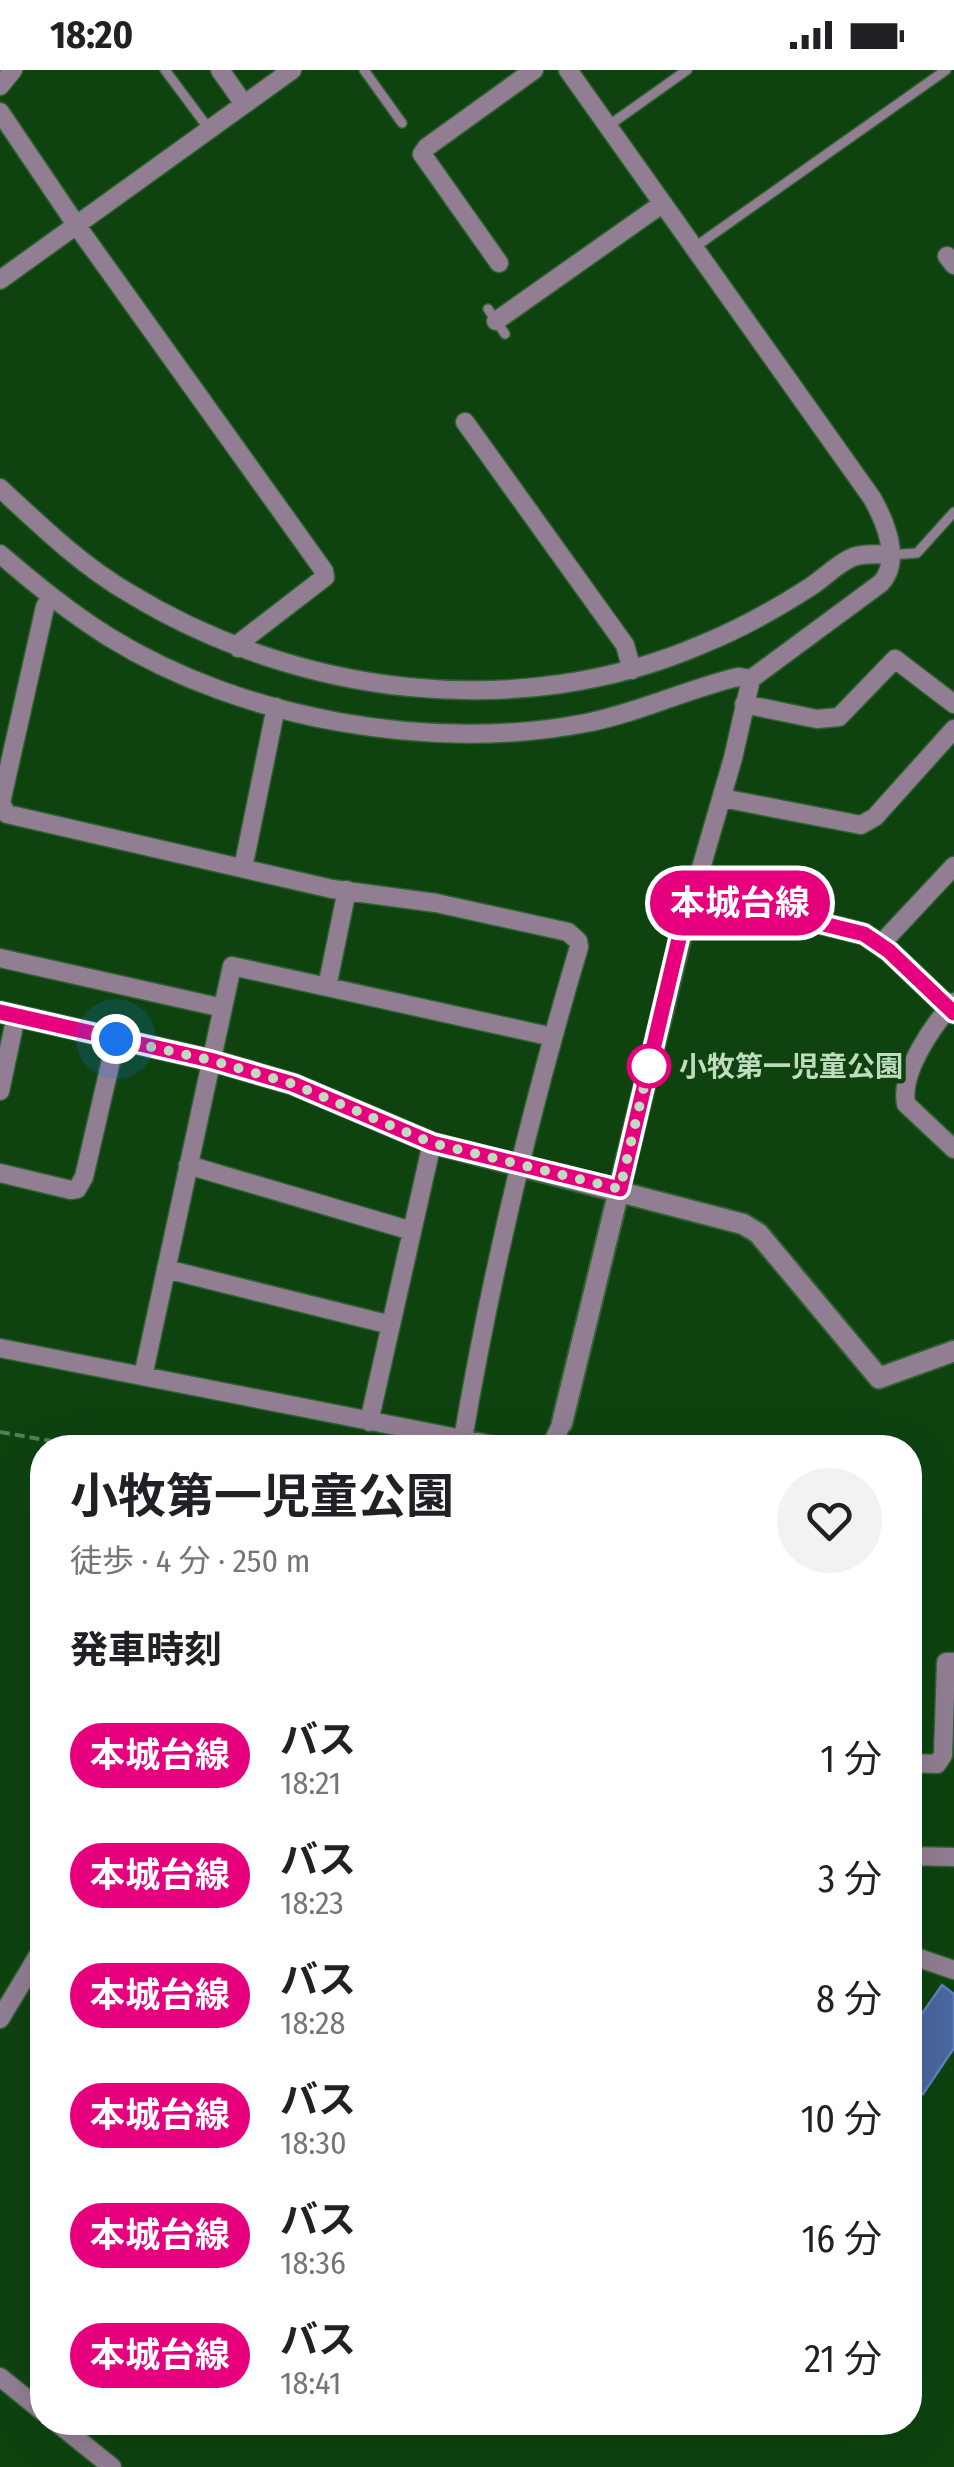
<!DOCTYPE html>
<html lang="ja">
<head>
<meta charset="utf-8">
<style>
	:root { --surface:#fff; --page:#f2f2f2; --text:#202124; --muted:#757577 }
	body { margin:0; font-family:"Fira Sans Condensed","Noto Sans JP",sans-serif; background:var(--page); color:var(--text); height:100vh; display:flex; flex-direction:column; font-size:38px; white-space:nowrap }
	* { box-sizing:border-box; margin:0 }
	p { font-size:32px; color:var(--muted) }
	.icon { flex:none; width:55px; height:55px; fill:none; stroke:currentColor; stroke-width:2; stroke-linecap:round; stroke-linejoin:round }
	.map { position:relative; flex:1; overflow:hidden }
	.sheet { position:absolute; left:30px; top:1365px; width:892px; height:1000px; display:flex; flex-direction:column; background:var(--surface); border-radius:40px; box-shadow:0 10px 40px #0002 }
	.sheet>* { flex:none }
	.badge { padding:0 20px; border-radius:32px; font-size:35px; line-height:65px }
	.you { position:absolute; width:50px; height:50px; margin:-25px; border:8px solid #fff; border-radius:50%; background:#1a73e8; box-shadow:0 0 0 15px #1a73e833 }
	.map>.badge { position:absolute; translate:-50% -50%; box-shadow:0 0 0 5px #fff }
	h2 { padding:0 40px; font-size:38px; line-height:90px }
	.round { display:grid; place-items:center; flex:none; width:105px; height:105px; border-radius:52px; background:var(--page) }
	.summary { display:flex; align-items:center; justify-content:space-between; height:170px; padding:0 40px }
	h1 { font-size:48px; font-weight:700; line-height:75px }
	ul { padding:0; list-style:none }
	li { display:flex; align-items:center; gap:30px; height:120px; padding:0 40px }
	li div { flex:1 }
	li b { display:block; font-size:38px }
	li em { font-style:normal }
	li .badge { min-width:110px; font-weight:700; text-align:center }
	.status { display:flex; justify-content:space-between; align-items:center; height:70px; padding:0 50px; background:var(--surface); direction:ltr }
	.status svg { height:28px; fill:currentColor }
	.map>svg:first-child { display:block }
	.building { fill:#4a67a0; stroke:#617fbb; stroke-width:2.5 }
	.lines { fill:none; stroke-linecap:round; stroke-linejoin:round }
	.service-casing { stroke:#326133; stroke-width:12 }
	.minor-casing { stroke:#326133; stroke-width:21 }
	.tertiary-casing { stroke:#326133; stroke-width:24 }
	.path { stroke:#547f54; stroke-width:4; stroke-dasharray:10 5; stroke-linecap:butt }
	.service { stroke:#917e93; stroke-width:9 }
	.minor { stroke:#917e93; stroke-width:18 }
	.tertiary { stroke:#917e93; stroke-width:20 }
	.line-casing { stroke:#fff; stroke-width:22 }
	.line { stroke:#e6007e; stroke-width:15 }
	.walk { stroke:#c0dbbe; stroke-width:10; stroke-dasharray:0 18 }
	.stop-dot { fill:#fff; stroke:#e6007e; stroke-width:5 }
	.labels { text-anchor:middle; stroke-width:9; stroke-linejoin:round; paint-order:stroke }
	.stop-label { font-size:28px; font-weight:bold; fill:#c0dbbe; stroke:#0e4310; text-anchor:start }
</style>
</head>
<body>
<div class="status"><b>18:20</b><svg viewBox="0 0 49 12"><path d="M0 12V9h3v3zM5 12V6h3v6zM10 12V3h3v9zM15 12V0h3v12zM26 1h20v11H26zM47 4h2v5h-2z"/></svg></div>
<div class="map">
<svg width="954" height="2397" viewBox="0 0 954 2397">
	<rect width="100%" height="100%" fill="#0e4310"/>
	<path class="building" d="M 942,1915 L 954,1924 L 954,1978 L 923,2024 L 910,2015 L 910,1961 Z"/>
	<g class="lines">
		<g class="service-casing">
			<path id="service" d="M 165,0 L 209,59
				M 364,0 L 402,53
				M 608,56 L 687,0
				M 695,177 L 946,0
				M 488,239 L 505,264
				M 891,485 L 917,483 L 954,442"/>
		</g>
		<g class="minor-casing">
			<path id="minor" d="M 220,0 L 244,34
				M 568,0 L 872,428 C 885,451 902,490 881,513 L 751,609 L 733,688 L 699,805 L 700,826
				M 0,16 L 13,0
				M 0,42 L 77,156 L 324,501 L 325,507 L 242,571 L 238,578
				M 947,186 L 954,195
				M 499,193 L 422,84 L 427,77 L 534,0
				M 0,210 L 292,0
				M 496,251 L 662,134
				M 465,352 L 625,575 L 632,600
				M 0,418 C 41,456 81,495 129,523 C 298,626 518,654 703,574 C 740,559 776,539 810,517 C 824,508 838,493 853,487 C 865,483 879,484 891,485
				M 0,484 C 35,514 69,542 109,567 C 241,649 432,683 586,653 C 638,643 687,619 738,607 L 751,609
				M 50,528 L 45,537 L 2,728 L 1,734 L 7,744 L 332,819 L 436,833 L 568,862 L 578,871 L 579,877 C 531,1038 491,1204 463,1369
				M 744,634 L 817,649 L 839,647 L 895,589 L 954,634
				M 722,728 L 861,755 L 875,747 L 954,659
				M 243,798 L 276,637
				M 880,875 L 954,796
				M 0,888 L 223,938
				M 327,917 L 347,820
				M 954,932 C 933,955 900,1002 906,1034 L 954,1079
				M 0,1021 L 16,946
				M 188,1095 L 412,1161
				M 0,1103 L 71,1120 L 77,1119 L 84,1107 L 116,969
				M 166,1199 L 391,1255
				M 0,1278 L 508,1378
				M 143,1306 L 232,896 L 553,967
				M 369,1352 L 432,1073
				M 550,1378 L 562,1353
				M 910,1693 L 937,1694 L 943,1685 L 946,1592 L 954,1592
				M 910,1786 L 954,1787
				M 910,1885 L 954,1900
				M 0,1949 L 42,1879
				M 0,2307 L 42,2341
				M 56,2352 L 112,2397"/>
		</g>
		<g class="tertiary-casing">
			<path id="tertiary" d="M 0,942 L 210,990 L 293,1014 L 432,1073 L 743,1154 L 758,1163 L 879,1308 L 954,1281
				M 562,1353 L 689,834 L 700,826 L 715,827 L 864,864 L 889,881 L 954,943"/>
		</g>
		<path class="path" d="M 0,1362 L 91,1378"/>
		<use href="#service" class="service"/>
		<use href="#minor" class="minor"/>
		<use href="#tertiary" class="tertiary"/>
	</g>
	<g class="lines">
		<g class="line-casing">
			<path id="line" d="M 0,942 L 210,990 L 293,1014 L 432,1073 L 620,1119 L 686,839 L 694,829 L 715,827 L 864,864 L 889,881 L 954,943"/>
		</g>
		<use href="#line" class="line"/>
		<path class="walk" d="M 116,969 L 210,990 L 293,1014 L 432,1073 L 620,1119 L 650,991 L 649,996"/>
	</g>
	<circle class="stop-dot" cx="649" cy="996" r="20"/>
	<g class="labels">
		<g class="stop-label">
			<text x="679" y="1006">小牧第一児童公園</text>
		</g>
	</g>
</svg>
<div class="you" style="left:116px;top:969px"></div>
<b class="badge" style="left:740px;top:833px;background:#e6007e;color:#fff">本城台線</b>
<section class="sheet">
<div class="summary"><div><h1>小牧第一児童公園</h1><p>徒歩 · 4 分 · 250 m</p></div><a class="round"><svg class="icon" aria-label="heart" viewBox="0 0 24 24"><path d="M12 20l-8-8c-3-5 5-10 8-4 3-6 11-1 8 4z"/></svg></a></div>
<h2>発車時刻</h2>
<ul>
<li><span class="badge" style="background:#e6007e;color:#fff">本城台線</span><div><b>バス</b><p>18:21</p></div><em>1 分</em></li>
<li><span class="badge" style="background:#e6007e;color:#fff">本城台線</span><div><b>バス</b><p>18:23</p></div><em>3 分</em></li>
<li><span class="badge" style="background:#e6007e;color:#fff">本城台線</span><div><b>バス</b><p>18:28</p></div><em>8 分</em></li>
<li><span class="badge" style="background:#e6007e;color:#fff">本城台線</span><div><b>バス</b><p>18:30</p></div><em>10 分</em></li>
<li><span class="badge" style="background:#e6007e;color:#fff">本城台線</span><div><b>バス</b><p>18:36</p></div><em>16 分</em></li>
<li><span class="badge" style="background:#e6007e;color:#fff">本城台線</span><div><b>バス</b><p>18:41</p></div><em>21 分</em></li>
</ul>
</section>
</div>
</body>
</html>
